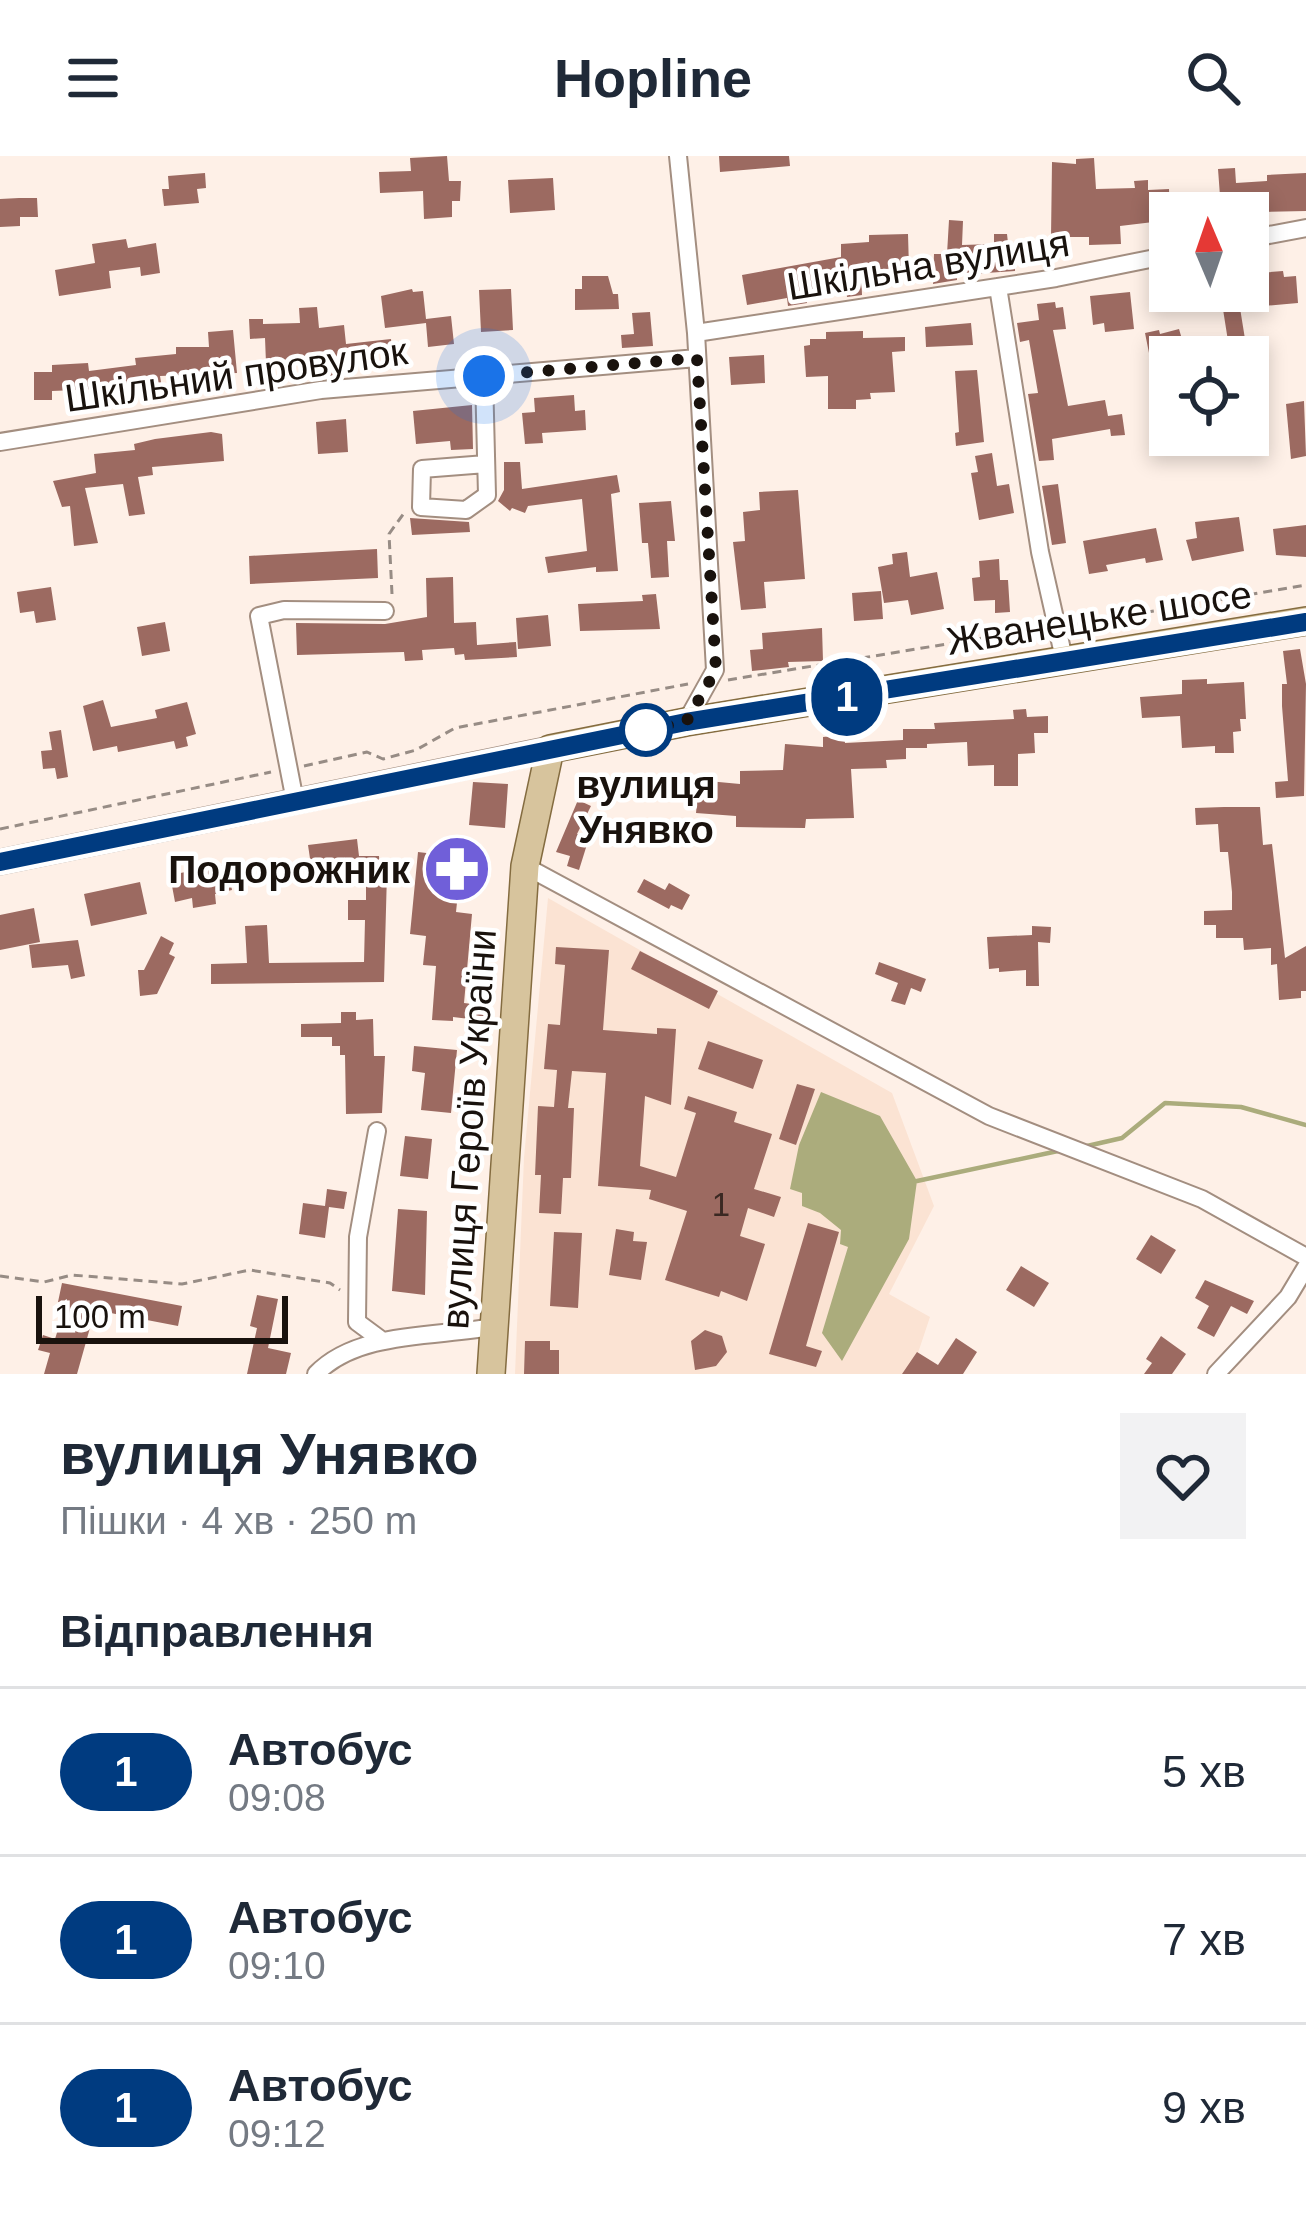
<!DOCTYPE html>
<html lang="uk">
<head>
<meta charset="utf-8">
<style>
	:root { --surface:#fff; --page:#f2f2f3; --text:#1f2937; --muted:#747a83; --line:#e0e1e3 }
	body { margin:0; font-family:Arial,sans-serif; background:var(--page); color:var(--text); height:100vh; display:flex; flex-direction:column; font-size:45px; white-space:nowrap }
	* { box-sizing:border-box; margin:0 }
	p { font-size:39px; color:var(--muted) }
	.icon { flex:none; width:66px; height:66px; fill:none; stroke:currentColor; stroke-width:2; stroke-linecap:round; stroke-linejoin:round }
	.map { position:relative; height:1218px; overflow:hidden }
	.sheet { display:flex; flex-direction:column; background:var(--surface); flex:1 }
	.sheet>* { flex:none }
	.badge { padding:0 24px; border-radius:39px; font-size:42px; line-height:78px }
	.needle { width:78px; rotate:358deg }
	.buttons { position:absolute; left:1149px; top:36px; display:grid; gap:24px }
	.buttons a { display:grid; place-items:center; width:120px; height:120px; border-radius:0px; background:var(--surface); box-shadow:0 6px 18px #0003; font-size:60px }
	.scale { position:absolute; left:36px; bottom:30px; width:252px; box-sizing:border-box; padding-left:12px; border:6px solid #19120d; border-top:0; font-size:33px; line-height:42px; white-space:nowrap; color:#19120d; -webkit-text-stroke:9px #fff; paint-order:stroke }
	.you { position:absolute; width:60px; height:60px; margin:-30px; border:9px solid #fff; border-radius:50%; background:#1a73e8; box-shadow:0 0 0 18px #1a73e833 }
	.map>.badge { position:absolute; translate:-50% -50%; box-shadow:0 0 0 6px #fff }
	h2 { padding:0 60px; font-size:45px; line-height:108px }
	.round { display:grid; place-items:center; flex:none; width:126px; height:126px; border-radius:0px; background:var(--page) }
	.summary { display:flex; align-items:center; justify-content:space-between; height:204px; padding:0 60px }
	h1 { font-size:57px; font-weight:800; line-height:90px }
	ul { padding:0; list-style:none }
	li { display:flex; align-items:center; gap:36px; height:168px; padding:0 60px; border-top:3px solid var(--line) }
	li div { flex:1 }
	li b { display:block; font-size:45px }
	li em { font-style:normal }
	li .badge { min-width:132px; font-weight:700; text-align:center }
	header { display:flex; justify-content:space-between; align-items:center; height:156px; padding:0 60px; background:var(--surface); font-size:54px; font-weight:800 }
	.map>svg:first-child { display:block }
	.built { fill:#fbe3d3 }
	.water { fill:#abac7c }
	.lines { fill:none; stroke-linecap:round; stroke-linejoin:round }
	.stream { stroke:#abac7c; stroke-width:4.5 }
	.building { fill:#9c6a61 }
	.street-casing { stroke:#a38e80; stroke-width:20 }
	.secondary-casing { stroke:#a38e80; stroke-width:27 }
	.primary-casing { stroke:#846c40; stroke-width:30 }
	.path { stroke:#978c85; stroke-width:3; stroke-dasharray:9 6; stroke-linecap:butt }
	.street { stroke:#fff; stroke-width:16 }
	.secondary { stroke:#ebe1ce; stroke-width:24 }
	.primary { stroke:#d7c49d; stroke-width:27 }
	.line-casing { stroke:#fff; stroke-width:27 }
	.line { stroke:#003b80; stroke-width:18 }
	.walk { stroke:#19120d; stroke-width:12; stroke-dasharray:0 21.6 }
	.stop-dot { fill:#fff; stroke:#003b80; stroke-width:6 }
	.labels { text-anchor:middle; stroke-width:9; stroke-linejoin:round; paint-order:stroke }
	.number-label { font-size:33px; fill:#3a2822 }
	.street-label { font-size:39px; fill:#19120d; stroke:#fff }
	.stop-label { font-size:39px; font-weight:bold; fill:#19120d; stroke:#fff }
	.poi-label { font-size:39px; font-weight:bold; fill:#19120d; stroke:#fff; text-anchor:end }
</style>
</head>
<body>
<header><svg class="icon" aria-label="menu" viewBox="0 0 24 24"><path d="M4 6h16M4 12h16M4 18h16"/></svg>Hopline<svg class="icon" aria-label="search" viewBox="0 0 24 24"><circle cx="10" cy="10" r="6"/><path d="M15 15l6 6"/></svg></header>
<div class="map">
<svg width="1306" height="1218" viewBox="0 0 1306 1218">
	<rect width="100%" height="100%" fill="#fef0e7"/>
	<path class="built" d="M 548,742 L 892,937 L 934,1050 L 889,1138 L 930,1161 L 911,1218 L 515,1218 L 524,1002 Z"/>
	<path class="water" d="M 821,936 L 880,960 L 917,1025 L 909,1083 L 842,1205 L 822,1177 L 848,1091 L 840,1088 L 841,1074 L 820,1057 L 802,1050 L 802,1037 L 790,1033 L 799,989 Z"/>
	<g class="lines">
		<path class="stream" d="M 1087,990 L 1122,982 L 1165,947 L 1241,951 L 1306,969
			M 917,1025 L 1058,995"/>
	</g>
	<path class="building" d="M 447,0 L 449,25 L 461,25 L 460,45 L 452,45 L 452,61 L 424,63 L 423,35 L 380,37 L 379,16 L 411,15 L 410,2 Z
		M 719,0 L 789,0 L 790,10 L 720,16 Z
		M 1094,2 L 1096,33 L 1135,32 L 1134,25 L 1148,24 L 1148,34 L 1169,33 L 1170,64 L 1120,70 L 1121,88 L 1089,89 L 1089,81 L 1051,81 L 1052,6 L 1076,8 L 1076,3 Z
		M 1235,12 L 1236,27 L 1267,25 L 1267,19 L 1306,17 L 1306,55 L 1262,56 L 1262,67 L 1248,70 L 1248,57 L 1216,57 L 1214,41 L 1220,40 L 1218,13 Z
		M 205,17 L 206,32 L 197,33 L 199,47 L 164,50 L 162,33 L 169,33 L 168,20 Z
		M 553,22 L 555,54 L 510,57 L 508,24 Z
		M 19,42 L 37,42 L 38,61 L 20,61 L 20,70 L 0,71 L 0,43 Z
		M 949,64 L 963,65 L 962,89 L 994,88 L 994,78 L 1007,78 L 1008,87 L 1014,87 L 1015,115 L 957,119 L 957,124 L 933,128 L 934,98 L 947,98 Z
		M 908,78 L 909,112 L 861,114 L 862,139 L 847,141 L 846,132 L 806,139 L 807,147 L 788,150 L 787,142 L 747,149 L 742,119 L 841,101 L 841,88 L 869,86 L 869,79 Z
		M 126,83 L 128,92 L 156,87 L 160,117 L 141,120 L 140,111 L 109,115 L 111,132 L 59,140 L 55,114 L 95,107 L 92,88 Z
		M 1283,115 L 1284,121 L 1296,120 L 1298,147 L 1240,152 L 1245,183 L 1228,185 L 1222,147 L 1182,153 L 1178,135 L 1248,135 L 1248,118 Z
		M 582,120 L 608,120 L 613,138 L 618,138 L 619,153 L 575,154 L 575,133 L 582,133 Z
		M 412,133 L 413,136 L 423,135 L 426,163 L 451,160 L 454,188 L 428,191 L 426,167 L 385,172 L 381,140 Z
		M 511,133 L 513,174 L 481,176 L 479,134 Z
		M 1130,136 L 1134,173 L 1105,176 L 1104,167 L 1093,169 L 1090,140 Z
		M 1055,146 L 1056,152 L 1063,151 L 1066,173 L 1053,174 L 1068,250 L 1105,244 L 1108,260 L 1122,258 L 1125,279 L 1111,280 L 1110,273 L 1052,283 L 1054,304 L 1039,305 L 1028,238 L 1038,237 L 1029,184 L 1020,186 L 1017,167 L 1039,164 L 1037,148 Z
		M 317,151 L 319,172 L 344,169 L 346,188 L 391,183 L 392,196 L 360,200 L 361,207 L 337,210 L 338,220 L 320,221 L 319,201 L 292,200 L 293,212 L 266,207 L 265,182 L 250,183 L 249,163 L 263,163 L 263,168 L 300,167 L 299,152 Z
		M 650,156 L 653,190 L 622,192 L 621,179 L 634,178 L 632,157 Z
		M 971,167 L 973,189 L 926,191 L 925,171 Z
		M 1179,173 L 1184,190 L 1163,195 L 1165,204 L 1151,207 L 1145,177 L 1159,174 L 1160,178 Z
		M 233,174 L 237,217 L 160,220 L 162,232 L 122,237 L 123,243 L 101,246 L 100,233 L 52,235 L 52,244 L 34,244 L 34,216 L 52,216 L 52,209 L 88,207 L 89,215 L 136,209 L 135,202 L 176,198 L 176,191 L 209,191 L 208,176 Z
		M 863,175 L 863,182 L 905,181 L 905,195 L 892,196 L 895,236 L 870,237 L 871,243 L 856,244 L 856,253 L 828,253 L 828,220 L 806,221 L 804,190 L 810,189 L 810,183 L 826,183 L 826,176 Z
		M 764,199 L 765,227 L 731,229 L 729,201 Z
		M 977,214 L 984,286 L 956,290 L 955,277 L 959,276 L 955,215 Z
		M 574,239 L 575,255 L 585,254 L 586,274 L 542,277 L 543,287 L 525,288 L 522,257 L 535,256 L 534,242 Z
		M 1304,245 L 1306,300 L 1291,303 L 1286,248 Z
		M 472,249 L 473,293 L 451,294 L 450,285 L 416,288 L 413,255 Z
		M 346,263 L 348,296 L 318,298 L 316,266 Z
		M 211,276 L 222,278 L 224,305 L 152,311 L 153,319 L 138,321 L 145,358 L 129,360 L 123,328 L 85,332 L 98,387 L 74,390 L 70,350 L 62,351 L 53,325 L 96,317 L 94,298 L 135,294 L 134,288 L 155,283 Z
		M 992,297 L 997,330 L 1009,328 L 1014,357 L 979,364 L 971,317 L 978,316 L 975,300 Z
		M 504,306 L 520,306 L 522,333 L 617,319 L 620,336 L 611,338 L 618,415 L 596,416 L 596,411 L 548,417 L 545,401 L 587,395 L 582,343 L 528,350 L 525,357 L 512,352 L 510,355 L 498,345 L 504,334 Z
		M 1058,328 L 1066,387 L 1052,389 L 1042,330 Z
		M 798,334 L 805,423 L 764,426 L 766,452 L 741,454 L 733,386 L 745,385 L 743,356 L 760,354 L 759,336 Z
		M 671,345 L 675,385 L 667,385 L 669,421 L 651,422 L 648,387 L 642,387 L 639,347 Z
		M 1239,361 L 1244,395 L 1192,405 L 1186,384 L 1197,382 L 1195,366 Z
		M 410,362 L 469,366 L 470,376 L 412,379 Z
		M 1306,369 L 1306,401 L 1276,399 L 1273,373 Z
		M 1156,372 L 1163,404 L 1146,407 L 1145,402 L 1106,409 L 1108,415 L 1089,418 L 1083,385 Z
		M 377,393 L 378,422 L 250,428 L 249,400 Z
		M 907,396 L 910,421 L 937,416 L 944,453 L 911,459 L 908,444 L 884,447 L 878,411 L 893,408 L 892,398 Z
		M 999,403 L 1000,424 L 1008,424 L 1010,456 L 995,457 L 995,444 L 974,445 L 972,422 L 980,421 L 979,405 Z
		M 453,421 L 454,467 L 476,466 L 477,489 L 516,486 L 517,501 L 465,504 L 464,498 L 455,499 L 454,492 L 422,494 L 423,504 L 405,505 L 404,496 L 297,499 L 296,467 L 385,468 L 427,461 L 426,422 Z
		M 51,431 L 56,464 L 36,467 L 34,455 L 20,457 L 17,436 Z
		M 881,435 L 883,463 L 854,465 L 852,437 Z
		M 656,438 L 660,473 L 580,475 L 578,448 L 643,445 L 642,439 Z
		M 548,459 L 551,490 L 518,493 L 516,462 Z
		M 165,466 L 170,495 L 142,500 L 137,471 Z
		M 822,472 L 823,505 L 788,506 L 789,511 L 752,515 L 750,494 L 763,493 L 762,477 Z
		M 1300,493 L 1306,528 L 1304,640 L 1276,642 L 1275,626 L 1288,625 L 1282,550 L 1282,528 L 1287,528 L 1283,495 Z
		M 1207,523 L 1207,528 L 1244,526 L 1246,563 L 1240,563 L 1241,575 L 1233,576 L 1234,597 L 1215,597 L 1215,590 L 1182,592 L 1180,560 L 1142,562 L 1140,541 L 1182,538 L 1182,524 Z
		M 103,544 L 111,571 L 157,562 L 155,554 L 187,546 L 196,578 L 186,581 L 188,590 L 176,593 L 174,585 L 118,596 L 117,590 L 93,595 L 83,550 Z
		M 1026,553 L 1027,561 L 1048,560 L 1048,577 L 1034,577 L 1035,597 L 1018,598 L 1018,630 L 994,630 L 994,609 L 968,610 L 967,586 L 927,588 L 927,592 L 906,592 L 906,603 L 886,604 L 887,612 L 851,613 L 854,662 L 806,663 L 805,672 L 736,671 L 736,660 L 696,657 L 697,647 L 662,644 L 664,628 L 707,632 L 708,625 L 740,628 L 740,615 L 783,614 L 785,588 L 823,591 L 823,581 L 844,579 L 845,587 L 903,584 L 903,573 L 935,573 L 934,567 L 1014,563 L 1013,554 Z
		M 61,574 L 68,621 L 57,623 L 55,612 L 43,613 L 41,595 L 52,594 L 49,576 Z
		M 473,626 L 508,628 L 505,672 L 469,669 Z
		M 578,644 L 591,650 L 577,678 L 589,682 L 579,714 L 567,710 L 570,700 L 556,696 Z
		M 1224,651 L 1260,651 L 1263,689 L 1272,688 L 1285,802 L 1306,790 L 1306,835 L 1301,835 L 1301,842 L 1279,844 L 1277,808 L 1271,809 L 1271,792 L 1244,794 L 1243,782 L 1216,782 L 1216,769 L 1204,769 L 1204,755 L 1232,754 L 1232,736 L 1228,696 L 1220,696 L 1218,668 L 1196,669 L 1195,652 Z
		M 357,683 L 359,700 L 379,700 L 380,717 L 387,717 L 384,826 L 211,828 L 211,808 L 247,807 L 245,770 L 267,769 L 269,807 L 364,806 L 365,764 L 348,764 L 348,744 L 366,744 L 366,716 L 313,723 L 308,689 Z
		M 418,696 L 443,699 L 440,736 L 458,737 L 456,756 L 472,758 L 464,847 L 488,850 L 486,865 L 453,861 L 453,865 L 432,864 L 436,810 L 423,809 L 426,780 L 410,778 Z
		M 227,708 L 232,734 L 215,738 L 216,748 L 193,752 L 192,742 L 175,746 L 170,719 Z
		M 644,723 L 665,734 L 669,727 L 690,739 L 682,754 L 671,749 L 669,753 L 637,736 Z
		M 140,726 L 147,758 L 91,770 L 84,738 Z
		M 34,752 L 40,786 L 0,794 L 0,759 Z
		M 1032,770 L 1051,771 L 1050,787 L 1038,786 L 1039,830 L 1026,830 L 1026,814 L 999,816 L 999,812 L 989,813 L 987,781 L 1032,779 Z
		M 161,780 L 174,787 L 169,798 L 175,801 L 157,838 L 140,840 L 138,814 L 144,814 Z
		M 78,784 L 85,820 L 71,823 L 68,809 L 32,812 L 29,789 Z
		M 556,791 L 609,794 L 603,874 L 657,878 L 657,872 L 676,873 L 671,949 L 645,940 L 640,1010 L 676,1021 L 696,957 L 684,953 L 688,940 L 737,956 L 734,966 L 772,978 L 754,1033 L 781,1041 L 774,1061 L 748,1052 L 740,1080 L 765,1088 L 747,1145 L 721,1135 L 719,1141 L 665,1124 L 687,1055 L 649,1043 L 651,1034 L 598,1030 L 606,917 L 572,915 L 568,952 L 574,952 L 571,1022 L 563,1022 L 561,1058 L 539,1057 L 541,1019 L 535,1019 L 538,950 L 554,951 L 557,914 L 544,913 L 548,868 L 560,869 L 565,809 L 555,808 Z
		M 640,795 L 718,835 L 709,853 L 631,813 Z
		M 879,806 L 926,823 L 921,836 L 911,832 L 905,849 L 891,845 L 898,827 L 875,818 Z
		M 341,856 L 356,856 L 356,864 L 373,863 L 374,900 L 385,900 L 382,957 L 346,958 L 345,899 L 340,899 L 340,890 L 332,890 L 332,881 L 301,881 L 301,868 L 341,867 Z
		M 708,885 L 763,904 L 753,933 L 698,913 Z
		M 414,890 L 457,894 L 451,957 L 421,954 L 425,917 L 412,915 Z
		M 797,928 L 815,933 L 796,989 L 779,983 Z
		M 405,980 L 432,983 L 428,1023 L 400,1020 Z
		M 327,1033 L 347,1036 L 344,1053 L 329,1051 L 325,1082 L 299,1078 L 303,1047 L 325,1050 Z
		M 398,1053 L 427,1055 L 425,1139 L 392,1135 Z
		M 808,1067 L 839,1076 L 806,1190 L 822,1195 L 816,1211 L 769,1198 Z
		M 616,1073 L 634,1076 L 633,1085 L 647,1086 L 641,1124 L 609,1119 Z
		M 554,1076 L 582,1077 L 578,1152 L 550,1150 Z
		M 1151,1079 L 1176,1094 L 1161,1118 L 1136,1103 Z
		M 1021,1110 L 1049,1127 L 1034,1151 L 1006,1134 Z
		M 1205,1124 L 1254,1145 L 1247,1158 L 1231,1150 L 1214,1181 L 1197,1172 L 1209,1150 L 1195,1142 Z
		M 62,1127 L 182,1150 L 178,1170 L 95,1154 L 77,1218 L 44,1218 L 50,1197 L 38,1194 L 43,1179 L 55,1183 L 66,1148 L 58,1146 Z
		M 257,1139 L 278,1143 L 268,1192 L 291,1197 L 286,1218 L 247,1218 L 257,1172 L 250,1170 Z
		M 705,1174 L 722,1180 L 727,1196 L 716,1210 L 695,1214 L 691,1185 Z
		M 1161,1180 L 1186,1198 L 1172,1218 L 1144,1218 L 1152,1207 L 1146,1203 Z
		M 956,1182 L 977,1196 L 963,1218 L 902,1218 L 917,1196 L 938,1209 Z
		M 525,1185 L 550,1185 L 550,1194 L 559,1194 L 559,1218 L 524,1218 Z"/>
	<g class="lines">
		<g class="street-casing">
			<path id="street" d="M 678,0 L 696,177 L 715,514 L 686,566
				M 1248,83 L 1306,72
				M 998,131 L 1040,396 L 1065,507
				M 696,177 L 1056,122 L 1170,99
				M 484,220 L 487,339 L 466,354 L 421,351 L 422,313 L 486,308
				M 0,286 L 321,234 L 697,202
				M 295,645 L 259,460 L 284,454 L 385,455
				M 525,710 L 989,960 L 1202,1043 L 1306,1101
				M 377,975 L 358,1081 L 357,1166 L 380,1183
				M 316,1218 C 357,1175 437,1181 492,1171
				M 1216,1218 L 1288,1141 L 1306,1111"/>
		</g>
		<g class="secondary-casing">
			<path id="secondary" d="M 0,706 L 550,593"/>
		</g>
		<g class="primary-casing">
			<path id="primary" d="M 491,1218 L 525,710 L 550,593 L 686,566 L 1306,465"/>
		</g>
		<path class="path" d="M 392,438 L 389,378 L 404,357
			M 1071,469 L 1306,429
			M 728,524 L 1038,473
			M 304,610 L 367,596 L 383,603 L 416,594 L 455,572 L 688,528
			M 0,673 L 271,616
			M 0,1120 L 44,1126 L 72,1119 L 182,1128 L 250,1114 L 330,1127 L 340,1134"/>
		<use href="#street" class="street"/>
		<use href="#secondary" class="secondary"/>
		<use href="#primary" class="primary"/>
	</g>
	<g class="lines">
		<g class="line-casing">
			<path id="line" d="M 0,706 L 686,566 L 1306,466"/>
		</g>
		<use href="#line" class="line"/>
		<path class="walk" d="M 484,220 L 697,202 L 716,514 L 686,566 L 646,574"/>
	</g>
	<defs>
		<g id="pharmacy-disc" transform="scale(3.45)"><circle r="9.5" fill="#705fd9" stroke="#fff"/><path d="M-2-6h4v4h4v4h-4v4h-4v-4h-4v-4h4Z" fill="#fff"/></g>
	</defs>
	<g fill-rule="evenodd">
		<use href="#pharmacy-disc" x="457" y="713"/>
	</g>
	<circle class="stop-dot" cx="646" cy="574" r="24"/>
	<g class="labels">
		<g class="number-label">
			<text x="721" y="1060">1</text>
		</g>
		<g class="street-label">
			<text transform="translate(928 108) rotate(-9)" y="14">Шкільна вулиця</text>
			<text transform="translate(236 218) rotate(-8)" y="14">Шкільний провулок</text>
			<text transform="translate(1099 461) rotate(-9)" y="14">Жванецьке шосе</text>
			<text transform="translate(468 973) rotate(-86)" y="14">вулиця Героїв України</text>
		</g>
		<g class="stop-label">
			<text x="646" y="642">вулиця<tspan x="646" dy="45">Унявко</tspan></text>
		</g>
		<g class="poi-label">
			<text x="410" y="727">Подорожник</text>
		</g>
	</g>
</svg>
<div class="buttons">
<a><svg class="needle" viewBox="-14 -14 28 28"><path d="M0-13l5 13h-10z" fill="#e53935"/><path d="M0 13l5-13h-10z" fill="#747a83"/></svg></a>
<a><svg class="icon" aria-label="locate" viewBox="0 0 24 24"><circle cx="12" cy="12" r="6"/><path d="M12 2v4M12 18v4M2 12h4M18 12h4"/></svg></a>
</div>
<div class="scale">100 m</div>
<div class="you" style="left:484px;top:220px"></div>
<b class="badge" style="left:847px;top:541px;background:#003b80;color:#fff">1</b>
</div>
<section class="sheet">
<div class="summary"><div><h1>вулиця Унявко</h1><p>Пішки · 4 хв · 250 m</p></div><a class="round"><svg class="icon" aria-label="heart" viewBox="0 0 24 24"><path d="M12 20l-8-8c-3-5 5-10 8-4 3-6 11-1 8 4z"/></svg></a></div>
<h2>Відправлення</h2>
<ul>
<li><span class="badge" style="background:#003b80;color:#fff">1</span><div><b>Автобус</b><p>09:08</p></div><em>5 хв</em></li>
<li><span class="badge" style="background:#003b80;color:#fff">1</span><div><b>Автобус</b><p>09:10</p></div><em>7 хв</em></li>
<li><span class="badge" style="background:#003b80;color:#fff">1</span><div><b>Автобус</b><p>09:12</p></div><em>9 хв</em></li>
</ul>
</section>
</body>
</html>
